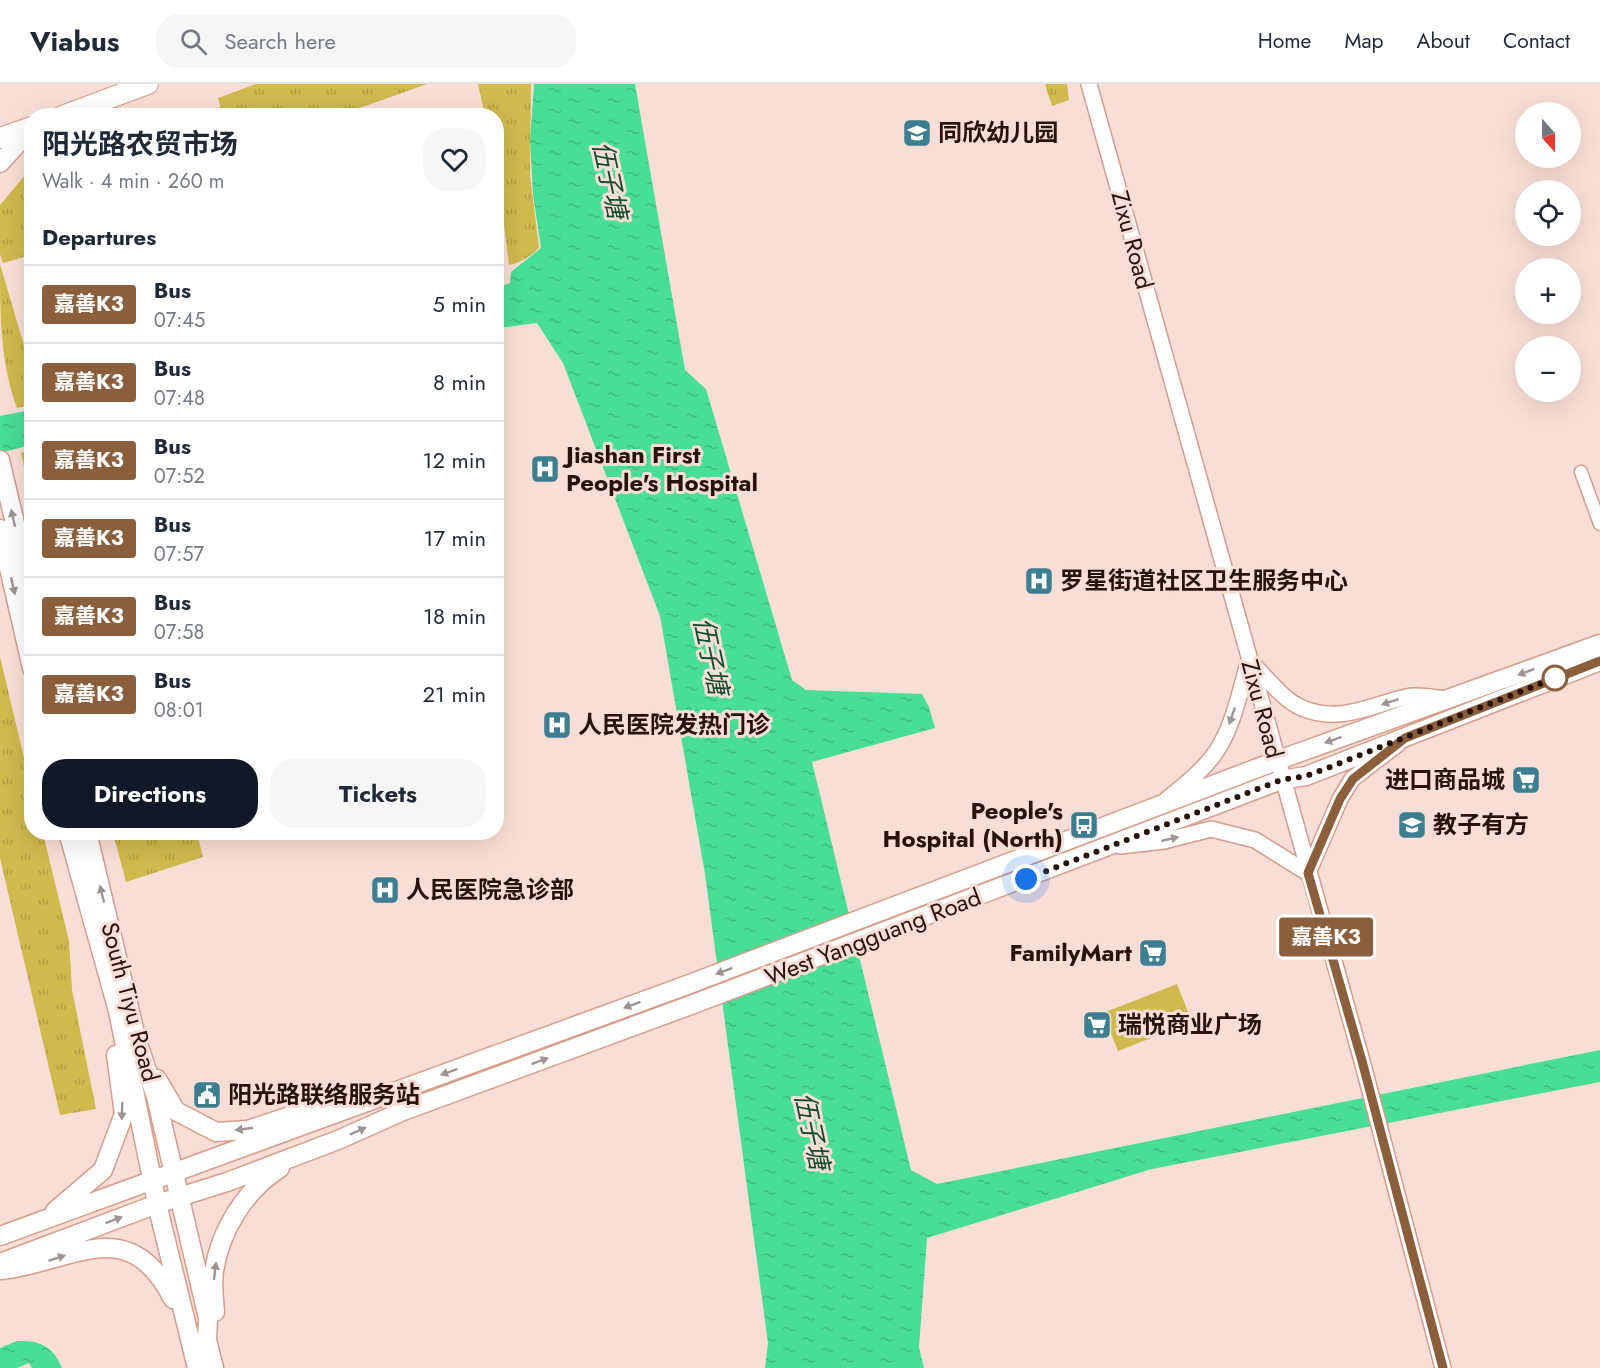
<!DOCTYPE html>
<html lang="en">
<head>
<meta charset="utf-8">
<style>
	:root { --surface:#fff; --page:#f6f6f7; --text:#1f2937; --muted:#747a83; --line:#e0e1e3; --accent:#111827 }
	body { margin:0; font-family:Jost,"Noto Sans SC",sans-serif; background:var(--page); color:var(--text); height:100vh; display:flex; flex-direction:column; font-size:22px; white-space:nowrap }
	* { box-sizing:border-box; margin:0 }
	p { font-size:20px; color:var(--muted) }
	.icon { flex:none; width:33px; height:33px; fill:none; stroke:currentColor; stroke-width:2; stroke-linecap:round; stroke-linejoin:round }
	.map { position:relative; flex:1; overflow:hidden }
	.sheet { position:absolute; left:24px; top:24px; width:480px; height:732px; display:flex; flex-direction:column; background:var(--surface); border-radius:24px; box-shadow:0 6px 24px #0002 }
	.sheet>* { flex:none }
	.badge { padding:0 12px; border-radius:4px; font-size:21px; line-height:39px }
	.needle { width:39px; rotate:159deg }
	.buttons { position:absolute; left:1515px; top:18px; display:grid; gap:12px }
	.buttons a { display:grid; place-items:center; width:66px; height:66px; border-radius:50%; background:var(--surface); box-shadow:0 6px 24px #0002; font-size:30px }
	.you { position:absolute; width:30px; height:30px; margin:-15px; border:4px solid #fff; border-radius:50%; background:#1a73e8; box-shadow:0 0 0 9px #1a73e833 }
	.map>.badge { position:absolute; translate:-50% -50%; box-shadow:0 0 0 3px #fff }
	h2 { padding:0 18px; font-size:22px; line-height:54px }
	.round { display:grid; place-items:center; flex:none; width:63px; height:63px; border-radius:24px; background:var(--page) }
	.head { display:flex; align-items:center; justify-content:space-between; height:102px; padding:0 18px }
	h1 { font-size:28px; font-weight:700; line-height:45px }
	.primary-button { display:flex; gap:12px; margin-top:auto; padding:12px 18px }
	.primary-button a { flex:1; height:69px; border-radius:24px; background:var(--accent); color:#fff; font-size:24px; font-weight:700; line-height:69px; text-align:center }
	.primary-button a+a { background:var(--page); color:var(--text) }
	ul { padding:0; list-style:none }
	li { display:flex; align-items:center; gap:18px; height:78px; padding:0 18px; border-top:2px solid var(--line) }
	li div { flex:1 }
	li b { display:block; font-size:22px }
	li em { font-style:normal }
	li .badge { min-width:66px; font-weight:700; text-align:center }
	header { display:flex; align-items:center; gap:36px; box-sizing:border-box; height:84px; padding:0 30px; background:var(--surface); border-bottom:2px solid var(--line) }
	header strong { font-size:28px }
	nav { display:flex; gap:33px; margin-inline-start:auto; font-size:21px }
	.search { width:420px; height:54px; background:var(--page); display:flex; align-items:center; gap:15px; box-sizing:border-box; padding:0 21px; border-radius:24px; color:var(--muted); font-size:22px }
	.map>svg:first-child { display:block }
	.park { fill:url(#park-tufts) }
	.pitch { fill:#d0b94d }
	.water { fill:url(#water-ripples) }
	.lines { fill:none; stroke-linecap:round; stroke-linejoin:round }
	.minor-casing { stroke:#d79c8a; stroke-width:15 }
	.tertiary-casing { stroke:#d79c8a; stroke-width:18 }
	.secondary-casing { stroke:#d79c8a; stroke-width:21 }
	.primary-casing { stroke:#d79c8a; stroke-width:22 }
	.minor { stroke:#fff; stroke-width:12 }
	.tertiary { stroke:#fff; stroke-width:15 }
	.secondary { stroke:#fff; stroke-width:18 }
	.primary { stroke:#fff; stroke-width:20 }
	.oneway { fill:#9e9492 }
	.line-casing { stroke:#fff; stroke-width:14 }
	.line { stroke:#8b5e3c; stroke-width:9 }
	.walk { stroke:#27120c; stroke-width:6; stroke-dasharray:0 10.8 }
	.stop-dot { fill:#fff; stroke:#8b5e3c; stroke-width:3 }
	.labels { text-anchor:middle; stroke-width:6; stroke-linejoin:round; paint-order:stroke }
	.poi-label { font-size:24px; font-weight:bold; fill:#27120c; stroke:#f8ded6; text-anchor:start }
	.street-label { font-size:24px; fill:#27120c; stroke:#f8ded6 }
	.water-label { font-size:26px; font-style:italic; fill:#114c30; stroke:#f8ded6 }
</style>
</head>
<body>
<header>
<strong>Viabus</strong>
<div class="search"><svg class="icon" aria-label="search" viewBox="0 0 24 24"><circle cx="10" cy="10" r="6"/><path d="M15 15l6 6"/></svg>Search here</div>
<nav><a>Home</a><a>Map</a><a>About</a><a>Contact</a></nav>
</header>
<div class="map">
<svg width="1600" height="1284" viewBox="0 0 1600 1284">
	<defs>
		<pattern id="park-tufts" width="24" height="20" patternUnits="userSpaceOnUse" patternTransform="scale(1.5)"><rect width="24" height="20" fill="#d0b94d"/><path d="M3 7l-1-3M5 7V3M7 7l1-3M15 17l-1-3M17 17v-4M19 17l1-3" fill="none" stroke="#b39e42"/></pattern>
		<pattern id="water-ripples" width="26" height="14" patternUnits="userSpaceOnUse" patternTransform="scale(1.5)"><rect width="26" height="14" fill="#48de95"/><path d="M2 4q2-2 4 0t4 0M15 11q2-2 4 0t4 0" fill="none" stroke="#3fbd7f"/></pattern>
	</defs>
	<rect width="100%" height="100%" fill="#f8ded6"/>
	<path class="park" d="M 256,0 L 427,0 L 340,31 L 222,31 L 218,14 Z
		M 478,0 L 531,0 L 530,91 L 539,164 C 531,172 520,179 509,181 L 497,84 L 496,32 L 485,31 Z
		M 1045,0 L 1067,0 L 1069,16 L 1052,22 Z
		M 31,84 L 31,171 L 3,179 L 0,170 L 0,121 Z
		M 0,180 L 31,285 L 31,321 L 17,324 C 0,278 0,229 0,180 Z
		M 31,366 L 32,366 L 31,417 L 21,369 Z
		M 0,573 L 31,703 L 32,748 L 43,749 L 69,857 L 72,906 L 96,1025 L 60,1031 L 0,774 Z
		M 113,749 L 197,749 L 203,773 L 126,798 Z"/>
	<path class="pitch" d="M 1177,900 L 1192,938 L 1118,967 L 1103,929 Z"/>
	<path class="water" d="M 534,0 L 635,0 L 685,286 L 706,305 L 792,596 L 806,606 L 922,610 L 929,623 L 935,644 L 812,678 L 911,1086 L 937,1100 L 1600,966 L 1600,998 L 1152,1085 L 927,1154 L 919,1263 L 924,1284 L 765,1284 L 768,1259 L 705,790 L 660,532 L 563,279 L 537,239 L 497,244 L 497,204 L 510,199 L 511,188 L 541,164 L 533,111 L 530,57 Z
		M 31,326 L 31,361 L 0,369 L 0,332 Z
		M 17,1257 C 40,1256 53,1262 62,1284 L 32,1284 L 29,1279 L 17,1284 L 0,1284 L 0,1264 Z"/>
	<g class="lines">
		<g class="minor-casing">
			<path id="minor" d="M 1581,388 L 1600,440"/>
		</g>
		<g class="tertiary-casing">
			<path id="tertiary" d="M 1089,0 L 1362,977 L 1443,1284
				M 1251,578 C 1266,593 1283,616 1302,624 C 1339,640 1371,621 1406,613 C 1419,610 1434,614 1448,615
				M 1166,716 C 1183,702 1203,687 1216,668 C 1234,641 1240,606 1249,576
				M 1120,762 L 1164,757 L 1211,745 L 1255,756 L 1308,789
				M 1308,789 L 1340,715 L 1352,695 L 1398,660"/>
		</g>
		<g class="secondary-casing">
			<path id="secondary" d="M 0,79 L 32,44
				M 0,376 L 32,511
				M 0,445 L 32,584
				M 68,748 L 118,927 L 157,1120 L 197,1284
				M 87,748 L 137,957 L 156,1013 L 208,1234 L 207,1256 L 214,1284
				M 157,995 L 176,1027 L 216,1048 L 248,1046 L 302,1028 L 322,1028
				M 55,1127 L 103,1086 L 124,1030 L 116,971
				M 0,1152 L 687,901 L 1276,677 L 1600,560
				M 0,1179 L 157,1120 L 227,1098 L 338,1056 L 403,1027 L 691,921 L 1281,696 L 1306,692 L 1600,577
				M 2,1186 C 72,1178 129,1127 173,1215
				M 215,1228 C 214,1215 212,1200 214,1187 C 220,1147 245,1106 280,1084"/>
		</g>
		<g class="primary-casing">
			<path id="primary" d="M 62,32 L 148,0
				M 0,54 L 32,43"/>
		</g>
		<use href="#minor" class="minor"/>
		<use href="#tertiary" class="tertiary"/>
		<use href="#secondary" class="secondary"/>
		<use href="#primary" class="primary"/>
	</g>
	<defs><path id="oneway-solid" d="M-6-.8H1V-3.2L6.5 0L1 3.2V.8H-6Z" transform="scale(1.5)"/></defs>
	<g class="oneway">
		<use href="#oneway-solid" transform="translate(13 434) rotate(-103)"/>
		<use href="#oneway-solid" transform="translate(13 502) rotate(77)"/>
		<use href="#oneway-solid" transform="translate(1526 588) rotate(159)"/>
		<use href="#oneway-solid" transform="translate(1390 618) rotate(162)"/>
		<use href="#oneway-solid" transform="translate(1232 632) rotate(109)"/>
		<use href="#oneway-solid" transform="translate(1333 656) rotate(160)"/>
		<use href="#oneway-solid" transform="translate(1170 755) rotate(-13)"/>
		<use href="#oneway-solid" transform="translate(102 810) rotate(-104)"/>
		<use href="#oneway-solid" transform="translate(724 887) rotate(159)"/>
		<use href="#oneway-solid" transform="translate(632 921) rotate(160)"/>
		<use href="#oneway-solid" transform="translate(540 977) rotate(-20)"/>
		<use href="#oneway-solid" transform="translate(449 988) rotate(160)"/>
		<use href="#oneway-solid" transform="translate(122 1027) rotate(92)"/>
		<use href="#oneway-solid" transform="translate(244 1045) rotate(172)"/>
		<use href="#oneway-solid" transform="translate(358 1047) rotate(-24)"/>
		<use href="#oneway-solid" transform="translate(114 1136) rotate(-21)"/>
		<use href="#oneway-solid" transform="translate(57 1174) rotate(-18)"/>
		<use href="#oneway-solid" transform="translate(215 1187) rotate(-83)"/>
	</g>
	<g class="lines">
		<g class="line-casing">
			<path id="line" d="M 1443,1284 L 1362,977 L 1308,789 L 1340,715 L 1353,695 L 1405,654 L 1600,577"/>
		</g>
		<use href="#line" class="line"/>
		<path class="walk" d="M 1026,795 L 1281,696 L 1306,692 L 1325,685 L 1555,594"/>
	</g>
	<defs>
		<g id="school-square" transform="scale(1.5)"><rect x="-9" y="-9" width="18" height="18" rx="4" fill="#3d7f91" stroke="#f8ded6"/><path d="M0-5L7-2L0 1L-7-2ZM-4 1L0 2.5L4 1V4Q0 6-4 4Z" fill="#fff"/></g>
		<g id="hospital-square" transform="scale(1.5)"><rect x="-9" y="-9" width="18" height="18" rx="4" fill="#3d7f91" stroke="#f8ded6"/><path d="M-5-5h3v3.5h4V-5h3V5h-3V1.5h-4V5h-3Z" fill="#fff"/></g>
		<g id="supermarket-square" transform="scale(1.5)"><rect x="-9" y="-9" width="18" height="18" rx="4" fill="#3d7f91" stroke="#f8ded6"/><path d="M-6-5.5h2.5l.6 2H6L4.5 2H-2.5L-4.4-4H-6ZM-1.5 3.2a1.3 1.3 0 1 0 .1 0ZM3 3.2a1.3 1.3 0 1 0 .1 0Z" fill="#fff"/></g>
		<g id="bus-square" transform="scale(1.5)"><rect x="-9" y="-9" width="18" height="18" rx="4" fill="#3d7f91" stroke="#f8ded6"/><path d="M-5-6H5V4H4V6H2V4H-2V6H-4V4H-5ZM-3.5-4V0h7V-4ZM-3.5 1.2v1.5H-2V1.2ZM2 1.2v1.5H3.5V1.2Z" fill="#fff"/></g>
		<g id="civic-square" transform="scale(1.5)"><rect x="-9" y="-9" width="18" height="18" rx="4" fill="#3d7f91" stroke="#f8ded6"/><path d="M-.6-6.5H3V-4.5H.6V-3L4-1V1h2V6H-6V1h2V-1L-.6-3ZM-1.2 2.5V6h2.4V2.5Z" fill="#fff"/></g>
	</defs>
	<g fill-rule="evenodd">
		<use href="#school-square" x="917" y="49"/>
		<use href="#hospital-square" x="545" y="385"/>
		<use href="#hospital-square" x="1039" y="497"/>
		<use href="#hospital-square" x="557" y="641"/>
		<use href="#supermarket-square" x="1526" y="696"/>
		<use href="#bus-square" x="1084" y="741"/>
		<use href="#school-square" x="1412" y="741"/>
		<use href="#hospital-square" x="385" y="806"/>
		<use href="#supermarket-square" x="1153" y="869"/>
		<use href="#supermarket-square" x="1097" y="941"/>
		<use href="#civic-square" x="207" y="1011"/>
	</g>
	<circle class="stop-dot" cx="1555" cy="594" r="12"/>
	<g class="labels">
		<g class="poi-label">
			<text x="938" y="57">同欣幼儿园</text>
			<text x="566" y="379">Jiashan First<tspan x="566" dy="28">People's Hospital</tspan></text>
			<text x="1060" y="505">罗星街道社区卫生服务中心</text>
			<text x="578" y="649">人民医院发热门诊</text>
			<text x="1505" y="704" text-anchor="end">进口商品城</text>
			<text x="1063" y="735" text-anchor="end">People's<tspan x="1063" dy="28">Hospital (North)</tspan></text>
			<text x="1433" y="749">教子有方</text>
			<text x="406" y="814">人民医院急诊部</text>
			<text x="1132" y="877" text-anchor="end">FamilyMart</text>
			<text x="1118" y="949">瑞悦商业广场</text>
			<text x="228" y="1019">阳光路联络服务站</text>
		</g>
		<g class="street-label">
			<text transform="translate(1132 156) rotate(75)" y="8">Zixu Road</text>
			<text transform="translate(1262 625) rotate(75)" y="8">Zixu Road</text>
			<text transform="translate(873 853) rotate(-21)" y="8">West Yangguang Road</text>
			<text transform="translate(130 918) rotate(75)" y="8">South Tiyu Road</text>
		</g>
		<g class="water-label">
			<text transform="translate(610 96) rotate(78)" y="9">伍子塘</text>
			<text transform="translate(711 572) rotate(78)" y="9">伍子塘</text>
			<text transform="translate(812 1047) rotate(78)" y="9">伍子塘</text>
		</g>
	</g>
</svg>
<div class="buttons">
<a><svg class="needle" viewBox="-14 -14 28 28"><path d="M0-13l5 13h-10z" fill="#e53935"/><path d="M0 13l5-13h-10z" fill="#747a83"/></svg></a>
<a><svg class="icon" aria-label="locate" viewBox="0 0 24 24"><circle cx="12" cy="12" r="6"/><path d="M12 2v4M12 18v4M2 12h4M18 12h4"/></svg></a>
<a>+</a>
<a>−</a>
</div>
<div class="you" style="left:1026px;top:795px"></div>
<b class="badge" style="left:1326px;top:853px;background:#8b5e3c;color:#fff">嘉善K3</b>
<section class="sheet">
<div class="head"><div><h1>阳光路农贸市场</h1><p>Walk · 4 min · 260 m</p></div><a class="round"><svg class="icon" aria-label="heart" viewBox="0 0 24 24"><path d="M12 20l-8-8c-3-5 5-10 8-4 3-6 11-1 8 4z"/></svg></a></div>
<h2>Departures</h2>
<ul>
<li><span class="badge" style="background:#8b5e3c;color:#fff">嘉善K3</span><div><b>Bus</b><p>07:45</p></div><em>5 min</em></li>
<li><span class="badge" style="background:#8b5e3c;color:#fff">嘉善K3</span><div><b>Bus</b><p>07:48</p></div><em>8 min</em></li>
<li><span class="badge" style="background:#8b5e3c;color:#fff">嘉善K3</span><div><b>Bus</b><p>07:52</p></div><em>12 min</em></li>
<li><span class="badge" style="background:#8b5e3c;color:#fff">嘉善K3</span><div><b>Bus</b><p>07:57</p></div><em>17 min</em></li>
<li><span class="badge" style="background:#8b5e3c;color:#fff">嘉善K3</span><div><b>Bus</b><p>07:58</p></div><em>18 min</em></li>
<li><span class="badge" style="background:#8b5e3c;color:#fff">嘉善K3</span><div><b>Bus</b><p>08:01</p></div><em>21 min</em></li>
</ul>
<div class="primary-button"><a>Directions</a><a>Tickets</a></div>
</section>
</div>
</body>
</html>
